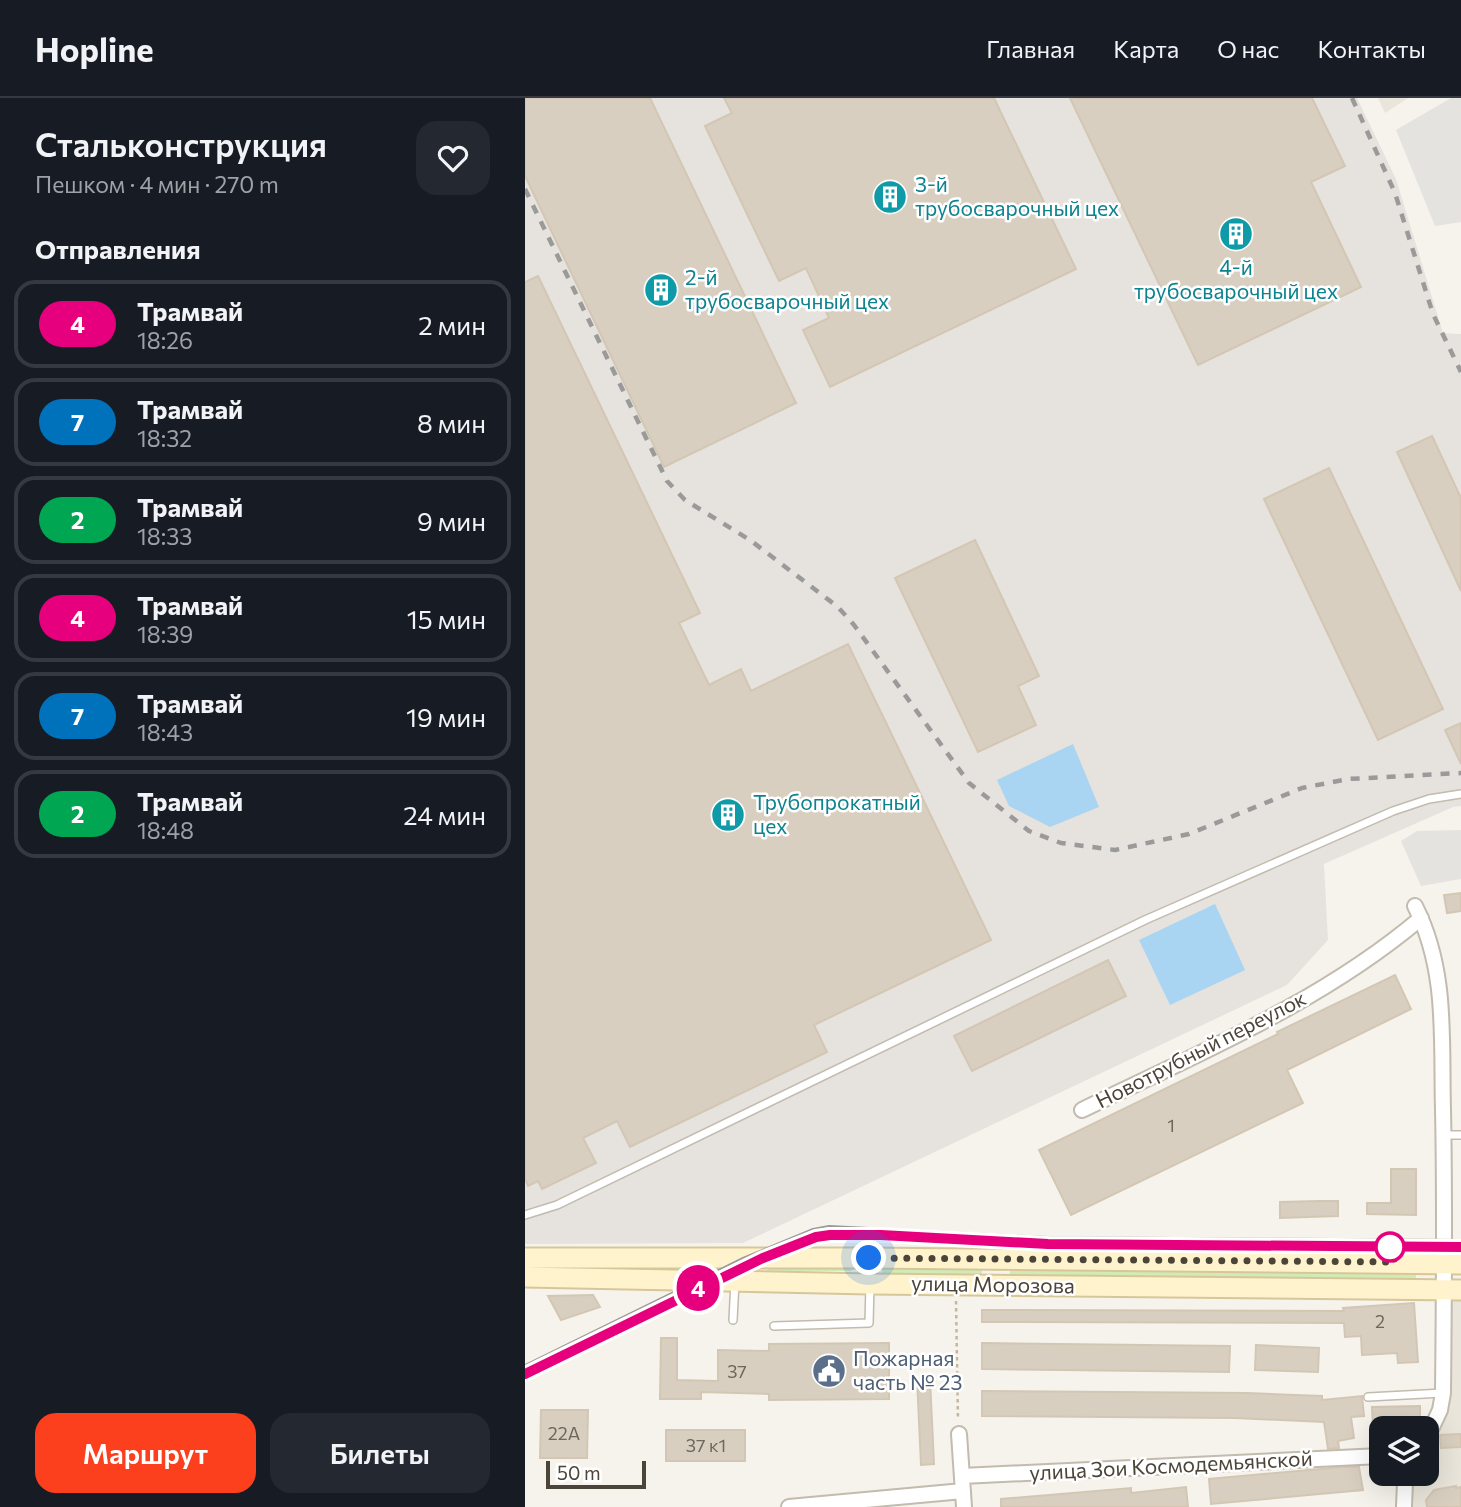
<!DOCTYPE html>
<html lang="ru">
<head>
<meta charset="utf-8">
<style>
	:root { --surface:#171b24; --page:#242831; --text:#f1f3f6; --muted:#9ea1a6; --line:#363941; --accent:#fc3f1d }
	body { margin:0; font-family:Commissioner,sans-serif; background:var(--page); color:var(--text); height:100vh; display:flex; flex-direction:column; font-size:26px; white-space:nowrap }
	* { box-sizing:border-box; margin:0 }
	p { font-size:23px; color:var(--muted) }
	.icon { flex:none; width:38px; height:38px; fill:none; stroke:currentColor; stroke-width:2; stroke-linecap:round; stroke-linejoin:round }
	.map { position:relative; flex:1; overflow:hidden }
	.side { display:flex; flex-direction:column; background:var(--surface); width:525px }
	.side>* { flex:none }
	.badge { padding:0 14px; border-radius:23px; font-size:24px; line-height:46px }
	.buttons { position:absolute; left:844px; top:1318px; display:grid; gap:14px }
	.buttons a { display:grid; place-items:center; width:70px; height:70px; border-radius:14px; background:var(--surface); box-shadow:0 7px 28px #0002; font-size:35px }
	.scale { position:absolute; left:21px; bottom:18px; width:100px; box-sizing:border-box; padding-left:7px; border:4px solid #4b4439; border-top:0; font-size:19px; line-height:24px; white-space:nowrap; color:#4b4439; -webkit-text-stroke:5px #fff; paint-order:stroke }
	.you { position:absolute; width:35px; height:35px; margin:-18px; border:5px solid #fff; border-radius:50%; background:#1a73e8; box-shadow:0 0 0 10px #1a73e833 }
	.map>.badge { position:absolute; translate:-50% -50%; box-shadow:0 0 0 4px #fff }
	h2 { padding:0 35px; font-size:26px; line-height:63px }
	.round { display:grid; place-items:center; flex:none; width:74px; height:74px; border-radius:21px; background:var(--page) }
	.summary { display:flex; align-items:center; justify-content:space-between; height:119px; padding:0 35px }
	h1 { font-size:33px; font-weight:600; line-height:52px }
	.button { display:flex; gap:14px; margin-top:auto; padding:14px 35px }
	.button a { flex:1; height:80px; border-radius:21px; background:var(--accent); color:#fff; font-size:28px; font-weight:600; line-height:80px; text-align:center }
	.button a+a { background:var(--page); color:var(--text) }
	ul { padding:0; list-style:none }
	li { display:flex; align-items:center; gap:21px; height:88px; margin:0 14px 10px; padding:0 21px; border:4px solid var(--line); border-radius:21px }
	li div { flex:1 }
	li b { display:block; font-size:26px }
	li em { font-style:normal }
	li .badge { min-width:77px; font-weight:700; text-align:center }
	header { display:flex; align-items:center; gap:42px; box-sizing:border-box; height:98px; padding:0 35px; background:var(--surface); border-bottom:2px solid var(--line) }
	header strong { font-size:33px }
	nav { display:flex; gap:38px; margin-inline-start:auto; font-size:24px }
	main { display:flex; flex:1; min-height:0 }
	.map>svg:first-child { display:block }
	.residential { fill:#eae5da }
	.industrial { fill:#e6e2dd }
	.green { fill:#d2eab5 }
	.parking { fill:#e5e3e0 }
	.water { fill:#a9d4f2 }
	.building { fill:#d8cfc1; stroke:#d3c7b4; stroke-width:2 }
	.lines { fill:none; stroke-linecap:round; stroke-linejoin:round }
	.service-casing { stroke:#c2bbae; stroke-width:10 }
	.minor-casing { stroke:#c2bbae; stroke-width:18 }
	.secondary-casing { stroke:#d6c79b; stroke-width:23 }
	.path { stroke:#c4b79f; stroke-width:2.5; stroke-dasharray:3.5 3.5; stroke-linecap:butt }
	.service { stroke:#fff; stroke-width:7 }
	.minor { stroke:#fff; stroke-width:14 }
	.secondary { stroke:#fff3cd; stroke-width:19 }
	.tram { stroke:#9a9a9a; stroke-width:2 }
	.rail { stroke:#9a9a9a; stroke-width:4.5; stroke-dasharray:9 9; stroke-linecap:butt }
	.line-casing { stroke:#fff; stroke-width:16 }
	.line { stroke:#e6007e; stroke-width:10 }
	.walk { stroke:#4b4439; stroke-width:7; stroke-dasharray:0 12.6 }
	.stop-dot { fill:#fff; stroke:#e6007e; stroke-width:3.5 }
	.labels { text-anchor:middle; stroke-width:5; stroke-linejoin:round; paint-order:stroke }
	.number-label { font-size:18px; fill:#6e675b }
	.culture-label { font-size:21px; fill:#0d838f; stroke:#fff; text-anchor:start }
	.street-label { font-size:21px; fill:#4b4439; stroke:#fff }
	.service-label { font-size:21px; fill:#4e5e75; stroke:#fff; text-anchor:start }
</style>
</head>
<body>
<header>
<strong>Hopline</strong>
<nav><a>Главная</a><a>Карта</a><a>О нас</a><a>Контакты</a></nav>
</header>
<main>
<section class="side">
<div class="summary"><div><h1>Стальконструкция</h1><p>Пешком · 4 мин · 270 m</p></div><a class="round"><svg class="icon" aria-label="heart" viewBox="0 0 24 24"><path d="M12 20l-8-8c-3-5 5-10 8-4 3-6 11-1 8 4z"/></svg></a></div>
<h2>Отправления</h2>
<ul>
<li><span class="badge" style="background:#e6007e;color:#fff">4</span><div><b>Трамвай</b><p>18:26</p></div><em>2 мин</em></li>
<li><span class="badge" style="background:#0072bc;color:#fff">7</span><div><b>Трамвай</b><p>18:32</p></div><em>8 мин</em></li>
<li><span class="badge" style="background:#00a651;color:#fff">2</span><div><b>Трамвай</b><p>18:33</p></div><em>9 мин</em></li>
<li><span class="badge" style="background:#e6007e;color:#fff">4</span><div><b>Трамвай</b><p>18:39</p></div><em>15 мин</em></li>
<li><span class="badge" style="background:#0072bc;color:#fff">7</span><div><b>Трамвай</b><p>18:43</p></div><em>19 мин</em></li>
<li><span class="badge" style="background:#00a651;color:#fff">2</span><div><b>Трамвай</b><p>18:48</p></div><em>24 мин</em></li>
</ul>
<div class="button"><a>Маршрут</a><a>Билеты</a></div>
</section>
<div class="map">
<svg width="936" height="1409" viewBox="0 0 936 1409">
	<rect width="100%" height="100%" fill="#f6f3ec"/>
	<path class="residential" d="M 853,0 L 883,0 L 860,15 Z
		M 919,1192 L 936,1192 L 936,1409 L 879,1409 L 883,1376 L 901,1376 L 901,1342 L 915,1312 Z"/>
	<path class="industrial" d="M 0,0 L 832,0 L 871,81 L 918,235 L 936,236 L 936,708 L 928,709 L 799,766 L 803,842 L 762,887 L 218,1145 L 0,1146 Z"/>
	<path class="green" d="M 0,1165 L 191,1167 L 181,1172 L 0,1173 Z
		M 248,1167 L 330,1169 L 326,1173 L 241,1173 Z
		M 457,1167 L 457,1180 L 357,1180 L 357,1168 Z
		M 485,1168 L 891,1170 L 891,1181 L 485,1181 Z"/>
	<path class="parking" d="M 926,0 L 936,0 L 936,124 L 910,128 L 871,32 Z
		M 936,732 L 936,781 L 896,788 L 876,743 L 892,733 Z"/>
	<path class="water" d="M 548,646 L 574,709 L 525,729 L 484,708 L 472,682 Z
		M 690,806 L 720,872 L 645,907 L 614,842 Z"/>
	<path class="building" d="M 0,0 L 125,0 L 271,305 L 139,369 L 0,78 Z
		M 199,0 L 469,0 L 551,171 L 305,289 L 278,232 L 304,220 L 281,170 L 254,183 L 180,28 L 207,15 Z
		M 545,0 L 787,0 L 820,68 L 786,84 L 836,189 L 673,267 Z
		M 13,178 L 175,515 L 154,525 L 184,587 L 216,571 L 226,593 L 323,546 L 466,842 L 289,927 L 302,954 L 105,1049 L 92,1023 L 58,1040 L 71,1065 L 17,1091 L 13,1083 L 3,1088 L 0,1081 L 0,184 Z
		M 907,338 L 936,400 L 936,493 L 872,354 Z
		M 804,370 L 918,611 L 853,642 L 739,401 Z
		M 450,442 L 514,578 L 493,588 L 511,627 L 453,654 L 370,480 Z
		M 936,625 L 936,666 L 920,632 Z
		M 936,795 L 936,813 L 922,815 L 919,797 Z
		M 583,862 L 601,898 L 447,973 L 429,938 Z
		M 870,877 L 886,911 L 762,972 L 778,1005 L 546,1117 L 514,1052 L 753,936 L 752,934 Z
		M 866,1071 L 891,1071 L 891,1117 L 842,1116 L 842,1105 L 866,1105 Z
		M 794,1103 L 813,1103 L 813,1118 L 755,1120 L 755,1104 Z
		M 68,1197 L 75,1209 L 36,1222 L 23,1198 Z
		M 889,1205 L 893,1264 L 873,1265 L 872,1255 L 837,1257 L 836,1238 L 820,1239 L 819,1225 L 457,1224 L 457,1212 L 819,1213 L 818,1210 Z
		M 136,1240 L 152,1240 L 152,1282 L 193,1283 L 193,1252 L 244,1253 L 244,1246 L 364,1245 L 364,1301 L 244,1302 L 244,1296 L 176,1294 L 176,1301 L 135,1301 Z
		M 457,1245 L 705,1248 L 704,1274 L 457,1271 Z
		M 731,1247 L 794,1250 L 793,1274 L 730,1272 Z
		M 392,1281 L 405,1281 L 409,1366 L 396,1367 Z
		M 457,1293 L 722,1295 L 797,1298 L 797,1302 L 837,1298 L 839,1318 L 826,1319 L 829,1340 L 813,1343 L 814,1350 L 803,1351 L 799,1324 L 709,1320 L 457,1318 Z
		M 895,1308 L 895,1329 L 848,1330 L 847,1309 Z
		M 16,1312 L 63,1312 L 62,1360 L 15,1360 Z
		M 141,1332 L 220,1332 L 220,1363 L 141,1363 Z
		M 936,1336 L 936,1349 L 916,1350 L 915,1337 Z
		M 817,1369 L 834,1369 L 838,1392 L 686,1406 L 684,1381 Z
		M 931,1388 L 931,1390 L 936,1389 L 936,1409 L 902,1409 L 901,1402 L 909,1392 Z
		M 661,1389 L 663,1409 L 476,1409 L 476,1401 L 606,1390 L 606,1395 Z"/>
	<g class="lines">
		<g class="service-casing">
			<path id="service" d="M 918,1037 L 936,1037
				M 0,1117 L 32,1107 L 620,822 L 868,713 L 904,701 L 936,696
				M 208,1222 L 210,1184
				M 249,1228 L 344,1225 L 345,1187
				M 843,1299 L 918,1295"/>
		</g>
		<g class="minor-casing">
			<path id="minor" d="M 890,808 C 923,873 916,942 918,1012 C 920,1107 919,1201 918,1295 L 915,1312 L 901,1342
				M 557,1012 C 674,955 797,904 896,820
				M 434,1336 L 439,1409
				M 437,1378 L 856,1358
				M 264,1409 L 438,1393
				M 879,1409 L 880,1384 L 883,1376"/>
		</g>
		<g class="secondary-casing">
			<path id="secondary" d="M 0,1160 L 344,1160 L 936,1166
				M 0,1179 L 345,1186 L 936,1192"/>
		</g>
		<path class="path" d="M 431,1203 L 433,1322"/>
		<use href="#service" class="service"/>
		<use href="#minor" class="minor"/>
		<use href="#secondary" class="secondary"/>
		<path class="tram" d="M 0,1267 L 218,1160 L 288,1131 L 304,1128 L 523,1139 L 936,1142"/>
		<path class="rail" d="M 827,0 L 870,95 L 908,216 L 936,274
			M 0,91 L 142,383 L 160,402 L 225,442 L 313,509 L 329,527 L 444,685 L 504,733 L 536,745 L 590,752 L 664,736 L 777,690 L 823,681 L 936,675"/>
	</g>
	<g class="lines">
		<g class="line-casing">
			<path id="line" d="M 0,1276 L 238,1160 L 291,1139 L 305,1137 L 356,1137 L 523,1146 L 936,1149"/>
		</g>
		<use href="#line" class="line"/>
		<path class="walk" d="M 344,1160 L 870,1164 L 865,1149"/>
	</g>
	<defs>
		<g id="building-disc" transform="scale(1.75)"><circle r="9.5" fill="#0f9aa8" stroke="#fff"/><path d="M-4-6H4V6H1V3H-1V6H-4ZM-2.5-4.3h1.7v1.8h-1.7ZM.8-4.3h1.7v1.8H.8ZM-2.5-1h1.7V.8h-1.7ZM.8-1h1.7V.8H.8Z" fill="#fff"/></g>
		<g id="civic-disc" transform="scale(1.75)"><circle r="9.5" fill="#5c6f8a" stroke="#fff"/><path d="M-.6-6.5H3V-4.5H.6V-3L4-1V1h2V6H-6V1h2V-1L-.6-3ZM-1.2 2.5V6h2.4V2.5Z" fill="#fff"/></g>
	</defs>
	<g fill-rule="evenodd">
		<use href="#building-disc" x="365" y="99"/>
		<use href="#building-disc" x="711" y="136"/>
		<use href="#building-disc" x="136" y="192"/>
		<use href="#building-disc" x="203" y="717"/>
		<use href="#civic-disc" x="304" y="1273"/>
	</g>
	<circle class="stop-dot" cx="865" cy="1149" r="14"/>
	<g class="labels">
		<g class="number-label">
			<text x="646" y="1034">1</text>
			<text x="855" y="1230">2</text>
			<text x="212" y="1280">37</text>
			<text x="39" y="1342">22А</text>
			<text x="181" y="1354">37 к1</text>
		</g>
		<g class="culture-label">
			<text x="390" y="94">3-й<tspan x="390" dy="24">трубосварочный цех</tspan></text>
			<text x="711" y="177" text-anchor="middle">4-й<tspan x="711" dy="24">трубосварочный цех</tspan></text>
			<text x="160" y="187">2-й<tspan x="160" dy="24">трубосварочный цех</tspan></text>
			<text x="228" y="712">Трубопрокатный<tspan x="228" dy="24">цех</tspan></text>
		</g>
		<g class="street-label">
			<text transform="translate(676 952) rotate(-27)" y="7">Новотрубный переулок</text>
			<text transform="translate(468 1187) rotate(1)" y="7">улица Морозова</text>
			<text transform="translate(646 1368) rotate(-3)" y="7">улица Зои Космодемьянской</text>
		</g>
		<g class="service-label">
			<text x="328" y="1268">Пожарная<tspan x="328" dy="24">часть № 23</tspan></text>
		</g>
	</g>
</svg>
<div class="buttons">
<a><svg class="icon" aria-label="layers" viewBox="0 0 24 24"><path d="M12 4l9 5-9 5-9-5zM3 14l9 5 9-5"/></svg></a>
</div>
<div class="scale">50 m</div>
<div class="you" style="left:344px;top:1160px"></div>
<b class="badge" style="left:173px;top:1190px;background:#e6007e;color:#fff">4</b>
</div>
</main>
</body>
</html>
